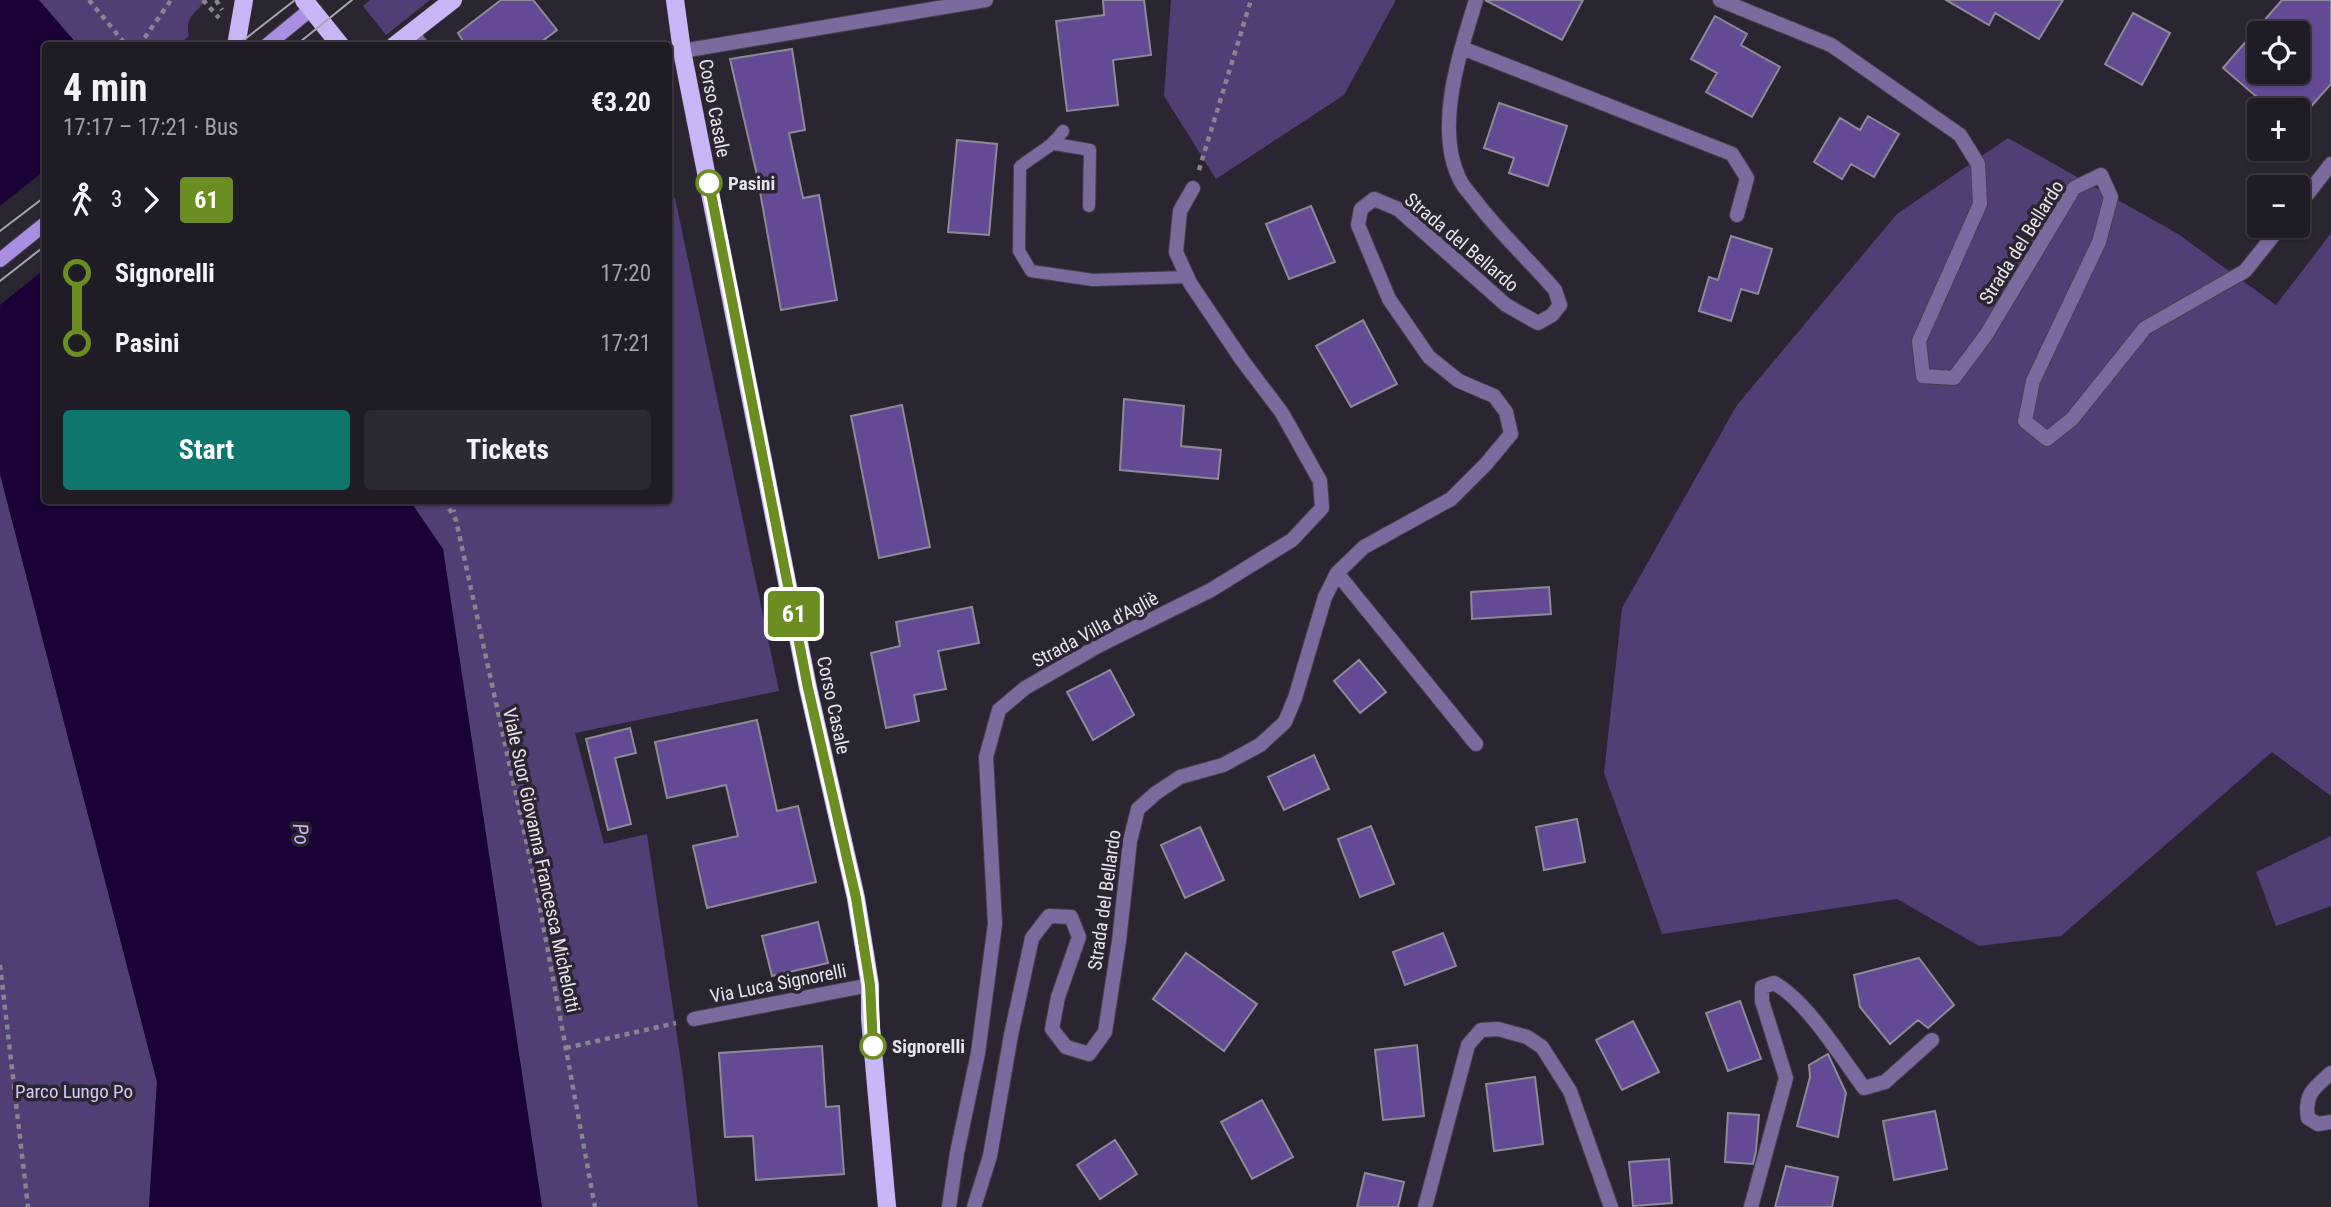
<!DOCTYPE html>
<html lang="en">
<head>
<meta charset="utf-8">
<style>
	:root { --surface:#1f1c25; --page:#2c2932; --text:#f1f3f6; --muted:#a1a1a7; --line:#3c3a42; --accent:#0f766e }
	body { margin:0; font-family:"Roboto Condensed",sans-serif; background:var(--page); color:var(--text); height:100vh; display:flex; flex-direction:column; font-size:26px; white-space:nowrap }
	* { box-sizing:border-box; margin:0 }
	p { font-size:23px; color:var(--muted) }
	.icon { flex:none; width:38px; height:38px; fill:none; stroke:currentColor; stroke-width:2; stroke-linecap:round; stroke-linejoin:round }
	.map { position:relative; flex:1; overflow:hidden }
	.drawer { position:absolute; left:42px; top:42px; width:630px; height:462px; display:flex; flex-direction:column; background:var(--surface); border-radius:7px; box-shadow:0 2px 5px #0004,0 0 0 2px var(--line) }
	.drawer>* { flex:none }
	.badge { padding:0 14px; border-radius:5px; font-size:24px; line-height:46px }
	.tools { position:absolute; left:2247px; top:21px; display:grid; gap:14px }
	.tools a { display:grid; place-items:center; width:63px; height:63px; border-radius:7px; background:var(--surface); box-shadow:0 2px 5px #0004,0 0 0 2px var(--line); font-size:35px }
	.map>.badge { position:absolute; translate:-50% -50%; box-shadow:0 0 0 4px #fff }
	.legs { display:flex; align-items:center; gap:10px; height:77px; padding:0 21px; font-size:23px }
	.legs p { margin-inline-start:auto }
	.headline { display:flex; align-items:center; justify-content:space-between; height:119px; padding:0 21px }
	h1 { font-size:38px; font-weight:700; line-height:52px }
	.cta { display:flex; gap:14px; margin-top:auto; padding:14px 21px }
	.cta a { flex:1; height:80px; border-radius:7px; background:var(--accent); color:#fff; font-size:28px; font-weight:700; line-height:80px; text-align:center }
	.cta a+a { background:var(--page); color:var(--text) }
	ul { padding:0 21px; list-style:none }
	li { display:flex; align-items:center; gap:24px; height:70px; font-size:26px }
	li i { display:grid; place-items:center; width:10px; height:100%; margin:0 9px; background:currentColor }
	li i::after { content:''; width:18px; height:18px; margin:-9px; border:5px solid; border-radius:50%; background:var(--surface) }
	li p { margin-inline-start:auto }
	li:first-child i { background:linear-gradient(#0000 50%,currentColor 0) }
	li:last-child i { background:linear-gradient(currentColor 50%,#0000 0) }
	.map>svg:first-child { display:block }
	.green { fill:#513e75 }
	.water { fill:#1a0236 }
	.pier { fill:#292631 }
	.building { fill:#644a94; stroke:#8d8a97; stroke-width:2; fill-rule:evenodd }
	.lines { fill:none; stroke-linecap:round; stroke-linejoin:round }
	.lane-casing { stroke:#43414b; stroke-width:14 }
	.street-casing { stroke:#43414b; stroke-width:16 }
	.secondary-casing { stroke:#43414b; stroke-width:16 }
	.primary-casing { stroke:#43414b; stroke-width:19 }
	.path { stroke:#86848d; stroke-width:4.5; stroke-dasharray:5 5; stroke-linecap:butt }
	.lane { stroke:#7a6a9d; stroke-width:12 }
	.street { stroke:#7a6a9d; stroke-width:14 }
	.secondary { stroke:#a98ee1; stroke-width:14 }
	.primary { stroke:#c8b5f5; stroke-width:18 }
	.tram { stroke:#a7a5ae; stroke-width:2 }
	.line-1-casing { stroke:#fff; stroke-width:16 }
	.line-1 { stroke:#6b8e23; stroke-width:10 }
	.stop-1-dot { fill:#fff; stroke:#6b8e23; stroke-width:3.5 }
	.labels { text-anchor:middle; stroke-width:7; stroke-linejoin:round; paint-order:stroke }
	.street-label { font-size:19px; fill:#e5e4eb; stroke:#292631 }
	.stop-label { font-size:19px; font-weight:bold; fill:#e5e4eb; stroke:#292631; text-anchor:start }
	.park-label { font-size:19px; fill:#d5c9f3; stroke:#292631 }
	.water-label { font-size:21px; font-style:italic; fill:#c5b2f0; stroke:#292631 }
</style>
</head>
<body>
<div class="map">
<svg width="2331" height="1207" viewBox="0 0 2331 1207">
	<rect width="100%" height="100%" fill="#292631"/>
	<path class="green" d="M 0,0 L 207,0 C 196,12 184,18 189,36 L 182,42 L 182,45 L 46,46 Z
		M 370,0 L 430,0 L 386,35 L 363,6 Z
		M 1171,0 L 1396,0 L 1344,95 L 1216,179 L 1164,96 Z
		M 2008,138 L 2178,234 L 2276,305 L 2331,233 L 2331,796 L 2272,752 L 2061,936 L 1979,946 L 1897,899 L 1662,934 L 1604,773 L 1622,608 L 1737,405 L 1897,214 Z
		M 675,198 L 779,691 L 575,733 L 604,844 L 647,834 L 683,1076 L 698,1207 L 542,1207 L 443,549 L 410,501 L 668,500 L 668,200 Z
		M 0,474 L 157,1082 L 149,1207 L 0,1207 Z
		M 2331,836 L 2331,906 L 2276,926 L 2256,872 Z"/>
	<path class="water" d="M 0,0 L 39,0 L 78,45 L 46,46 L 46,500 L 410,501 L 443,549 L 542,1207 L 149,1207 L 157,1082 L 0,474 Z"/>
	<path class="pier" d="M 45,170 L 46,268 L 0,305 L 0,206 Z"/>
	<path class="building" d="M 501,0 L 533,0 L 557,30 L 536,46 L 466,46 L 458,33 Z
		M 1103,0 L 1144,0 L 1151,55 L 1113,60 L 1118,105 L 1067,111 L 1056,21 L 1104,15 Z
		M 1485,0 L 1583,0 L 1562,40 Z
		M 1946,0 L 2063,0 L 2039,39 L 1995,13 L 1989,25 Z
		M 2282,0 L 2331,0 L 2331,84 L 2308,110 L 2272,110 L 2223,68 ZM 2259,33 L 2298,33 L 2298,72 L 2259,72 Z
		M 2133,13 L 2170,33 L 2142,85 L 2105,64 Z
		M 1715,16 L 1747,34 L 1741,45 L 1780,67 L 1752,117 L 1706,92 L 1717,73 L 1691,59 Z
		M 792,49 L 805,130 L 789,133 L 803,198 L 819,195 L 837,300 L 781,310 L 757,175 L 730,59 Z
		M 1499,103 L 1567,126 L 1548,186 L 1509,173 L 1514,158 L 1484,148 Z
		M 1868,116 L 1899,134 L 1874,177 L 1851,164 L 1842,179 L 1814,162 L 1840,118 L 1860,130 Z
		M 957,140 L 997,144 L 989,235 L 948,232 Z
		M 1311,206 L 1335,262 L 1289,279 L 1266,224 Z
		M 1731,236 L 1772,249 L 1758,294 L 1741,289 L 1731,321 L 1699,311 L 1709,277 L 1718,280 Z
		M 1363,320 L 1397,384 L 1351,407 L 1316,346 Z
		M 1124,399 L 1184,406 L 1181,446 L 1221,450 L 1218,479 L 1120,470 Z
		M 902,405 L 930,547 L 879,558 L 851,416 Z
		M 1549,587 L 1551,614 L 1472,619 L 1471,592 Z
		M 972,607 L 979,643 L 938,651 L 946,689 L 914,695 L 919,721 L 886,728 L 871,653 L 900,646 L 896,622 Z
		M 1359,660 L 1386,692 L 1360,713 L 1334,681 Z
		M 1110,670 L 1134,715 L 1093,740 L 1067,692 Z
		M 757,720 L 777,811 L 798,806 L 816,882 L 707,908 L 693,846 L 738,836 L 726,785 L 667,798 L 655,742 Z
		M 630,728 L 636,753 L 615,758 L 631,824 L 608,830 L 586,739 Z
		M 1314,755 L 1329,789 L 1284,810 L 1268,777 Z
		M 1577,819 L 1585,862 L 1544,870 L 1536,827 Z
		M 1371,826 L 1394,884 L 1360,897 L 1338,839 Z
		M 1200,827 L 1224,880 L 1185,898 L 1161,845 Z
		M 818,922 L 828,963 L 772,976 L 762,936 Z
		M 1443,933 L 1456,966 L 1405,985 L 1393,952 Z
		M 1186,953 L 1257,1004 L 1224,1051 L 1153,999 Z
		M 1919,958 L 1954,1005 L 1928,1028 L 1918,1020 L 1890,1044 L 1860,1007 L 1854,975 Z
		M 1740,1001 L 1761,1059 L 1728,1071 L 1706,1013 Z
		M 1633,1021 L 1659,1072 L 1622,1090 L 1596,1040 Z
		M 1417,1045 L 1424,1116 L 1383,1120 L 1375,1050 Z
		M 822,1046 L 826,1107 L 839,1106 L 844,1174 L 756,1180 L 753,1136 L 725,1137 L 719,1053 Z
		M 1828,1054 L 1846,1093 L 1838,1137 L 1797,1126 L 1810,1077 L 1809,1065 Z
		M 1535,1077 L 1543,1144 L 1494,1151 L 1486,1084 Z
		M 1262,1100 L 1293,1157 L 1252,1179 L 1221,1122 Z
		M 1935,1111 L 1947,1169 L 1894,1180 L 1883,1121 Z
		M 1728,1113 L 1759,1115 L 1756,1151 L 1753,1164 L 1725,1162 Z
		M 1115,1140 L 1137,1174 L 1100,1199 L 1077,1165 Z
		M 1669,1159 L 1672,1203 L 1633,1206 L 1629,1162 Z
		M 1786,1166 L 1838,1177 L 1832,1207 L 1775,1207 Z
		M 1365,1173 L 1404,1182 L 1398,1207 L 1357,1207 Z"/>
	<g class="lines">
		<g class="lane-casing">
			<path id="lane" d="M 1063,131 C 1051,149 1036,153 1020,167 L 1019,251 L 1031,271 L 1093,280 L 1188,277
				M 1055,144 L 1090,150 L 1089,206"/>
		</g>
		<g class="street-casing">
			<path id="street" d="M 1720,0 L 1831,45 L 1960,135 L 1978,164 L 1980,204 L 1919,341 L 1923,376 L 1954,378 L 1986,335 L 2074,188 L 2101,175 L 2111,197 L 2099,242 L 2033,381 L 2025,421 L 2047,439 L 2072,419 L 2145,328 L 2245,271 L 2281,226
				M 412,32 L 422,46
				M 1462,48 L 1732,154 L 1747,178 L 1737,215
				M 682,51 L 986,0
				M 2298,206 L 2331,164
				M 1337,573 L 1476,744
				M 694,1019 L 870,985
				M 2331,1073 C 2314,1088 2304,1094 2308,1118 L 2318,1124 L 2331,1122
				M 949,1207 L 957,1153 L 978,1053 L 995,924 L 986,757 L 999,710 L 1025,688 L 1100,645 L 1211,590 L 1292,540 L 1322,508 L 1320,481 L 1282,413 L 1242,360 L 1190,283 L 1176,252 L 1180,211 L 1193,188
				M 974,1207 L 990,1156 L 1011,1035 L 1032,938 L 1049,916 L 1071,917 L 1079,937 L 1058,997 L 1052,1029 L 1066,1047 L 1089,1054 L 1105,1032 L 1119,941 L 1130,841 L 1138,809 L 1156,793 L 1180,777 L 1223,765 L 1260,745 L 1285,722 L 1295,698 L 1325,597 L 1337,573 L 1364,547 L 1451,499 L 1486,464 L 1511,434 L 1506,412 L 1494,396 L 1459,381 L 1429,357 L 1389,299 L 1358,225 L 1361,209 L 1374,199 L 1398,209 L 1506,305 L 1538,323 L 1552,315 L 1560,305 L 1555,290 C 1530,261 1501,234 1477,203 C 1472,196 1465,189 1461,182 C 1433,129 1460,53 1476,0
				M 1425,1207 L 1468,1045 L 1481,1030 L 1498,1029 L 1527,1037 L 1542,1047 L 1570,1091 L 1611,1207
				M 1751,1207 L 1786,1078 L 1762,1001 L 1762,987 L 1774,983 C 1807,1001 1841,1057 1864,1088 L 1885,1082 L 1932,1040"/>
		</g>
		<g class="secondary-casing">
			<path id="secondary" d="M 266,46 L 311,9
				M 0,260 L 46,223"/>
		</g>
		<g class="primary-casing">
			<path id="primary" d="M 304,0 L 341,46
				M 675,0 L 682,51 L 808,688 L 856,898 L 870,985 L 870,1018 L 887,1207
				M 236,46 L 244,0
				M 394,46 L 453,0"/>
		</g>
		<path class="path" d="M 89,0 L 127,46
			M 203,0 L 219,18
			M 216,0 L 222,10
			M 139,46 L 171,0
			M 1199,170 L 1251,0
			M 444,500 L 456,520 L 536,886 L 595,1207
			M 451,500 L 454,512
			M 0,965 L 28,1207
			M 566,1048 L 676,1023"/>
		<use href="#lane" class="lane"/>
		<use href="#street" class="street"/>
		<use href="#secondary" class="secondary"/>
		<use href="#primary" class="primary"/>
		<path class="tram" d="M 236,46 L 295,0
			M 295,46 L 352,0
			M 0,231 L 46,196
			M 0,281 L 46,245"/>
	</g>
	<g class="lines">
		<g class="line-1-casing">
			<path id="line-1" d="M 709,183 L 808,688 L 856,898 L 870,985 L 873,1046"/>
		</g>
		<use href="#line-1" class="line-1"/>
	</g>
	<g class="stop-1-dot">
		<circle cx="709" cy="183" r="12"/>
		<circle cx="873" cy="1046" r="12"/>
	</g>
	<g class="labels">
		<g class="street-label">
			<text transform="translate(715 108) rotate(79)" y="7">Corso Casale</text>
			<text transform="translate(1462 242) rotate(40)" y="7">Strada del Bellardo</text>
			<text transform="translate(2021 242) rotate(-58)" y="7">Strada del Bellardo</text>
			<text transform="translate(1095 629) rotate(-28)" y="7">Strada Villa d'Agliè</text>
			<text transform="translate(834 705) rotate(78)" y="7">Corso Casale</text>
			<text transform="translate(542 860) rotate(78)" y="7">Viale Suor Giovanna Francesca Michelotti</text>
			<text transform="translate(1104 900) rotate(-82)" y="7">Strada del Bellardo</text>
			<text transform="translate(778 983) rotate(-11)" y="7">Via Luca Signorelli</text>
		</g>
		<g class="stop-label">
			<text x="728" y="190">Pasini</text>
			<text x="892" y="1053">Signorelli</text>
		</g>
		<g class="park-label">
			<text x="74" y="1098">Parco Lungo Po</text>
		</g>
		<g class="water-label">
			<text transform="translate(301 834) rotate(83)" y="7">Po</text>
		</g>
	</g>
</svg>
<div class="tools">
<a><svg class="icon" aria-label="locate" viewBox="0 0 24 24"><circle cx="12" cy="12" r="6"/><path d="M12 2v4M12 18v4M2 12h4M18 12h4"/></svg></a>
<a>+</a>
<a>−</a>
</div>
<b class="badge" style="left:794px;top:614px;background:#6b8e23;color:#fff">61</b>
<section class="drawer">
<div class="headline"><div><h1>4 min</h1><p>17:17 – 17:21 · Bus</p></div><b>€3.20</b></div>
<div class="legs"><svg class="icon" aria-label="walk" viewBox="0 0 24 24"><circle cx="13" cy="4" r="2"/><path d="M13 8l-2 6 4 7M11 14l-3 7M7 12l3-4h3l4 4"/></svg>3<svg class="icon" aria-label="forward" viewBox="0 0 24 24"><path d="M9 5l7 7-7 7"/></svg><b class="badge" style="background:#6b8e23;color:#fff">61</b></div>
<ul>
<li><i style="color:#6b8e23"></i><b>Signorelli</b><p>17:20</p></li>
<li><i style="color:#6b8e23"></i><b>Pasini</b><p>17:21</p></li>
</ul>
<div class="cta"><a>Start</a><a>Tickets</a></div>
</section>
</div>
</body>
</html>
